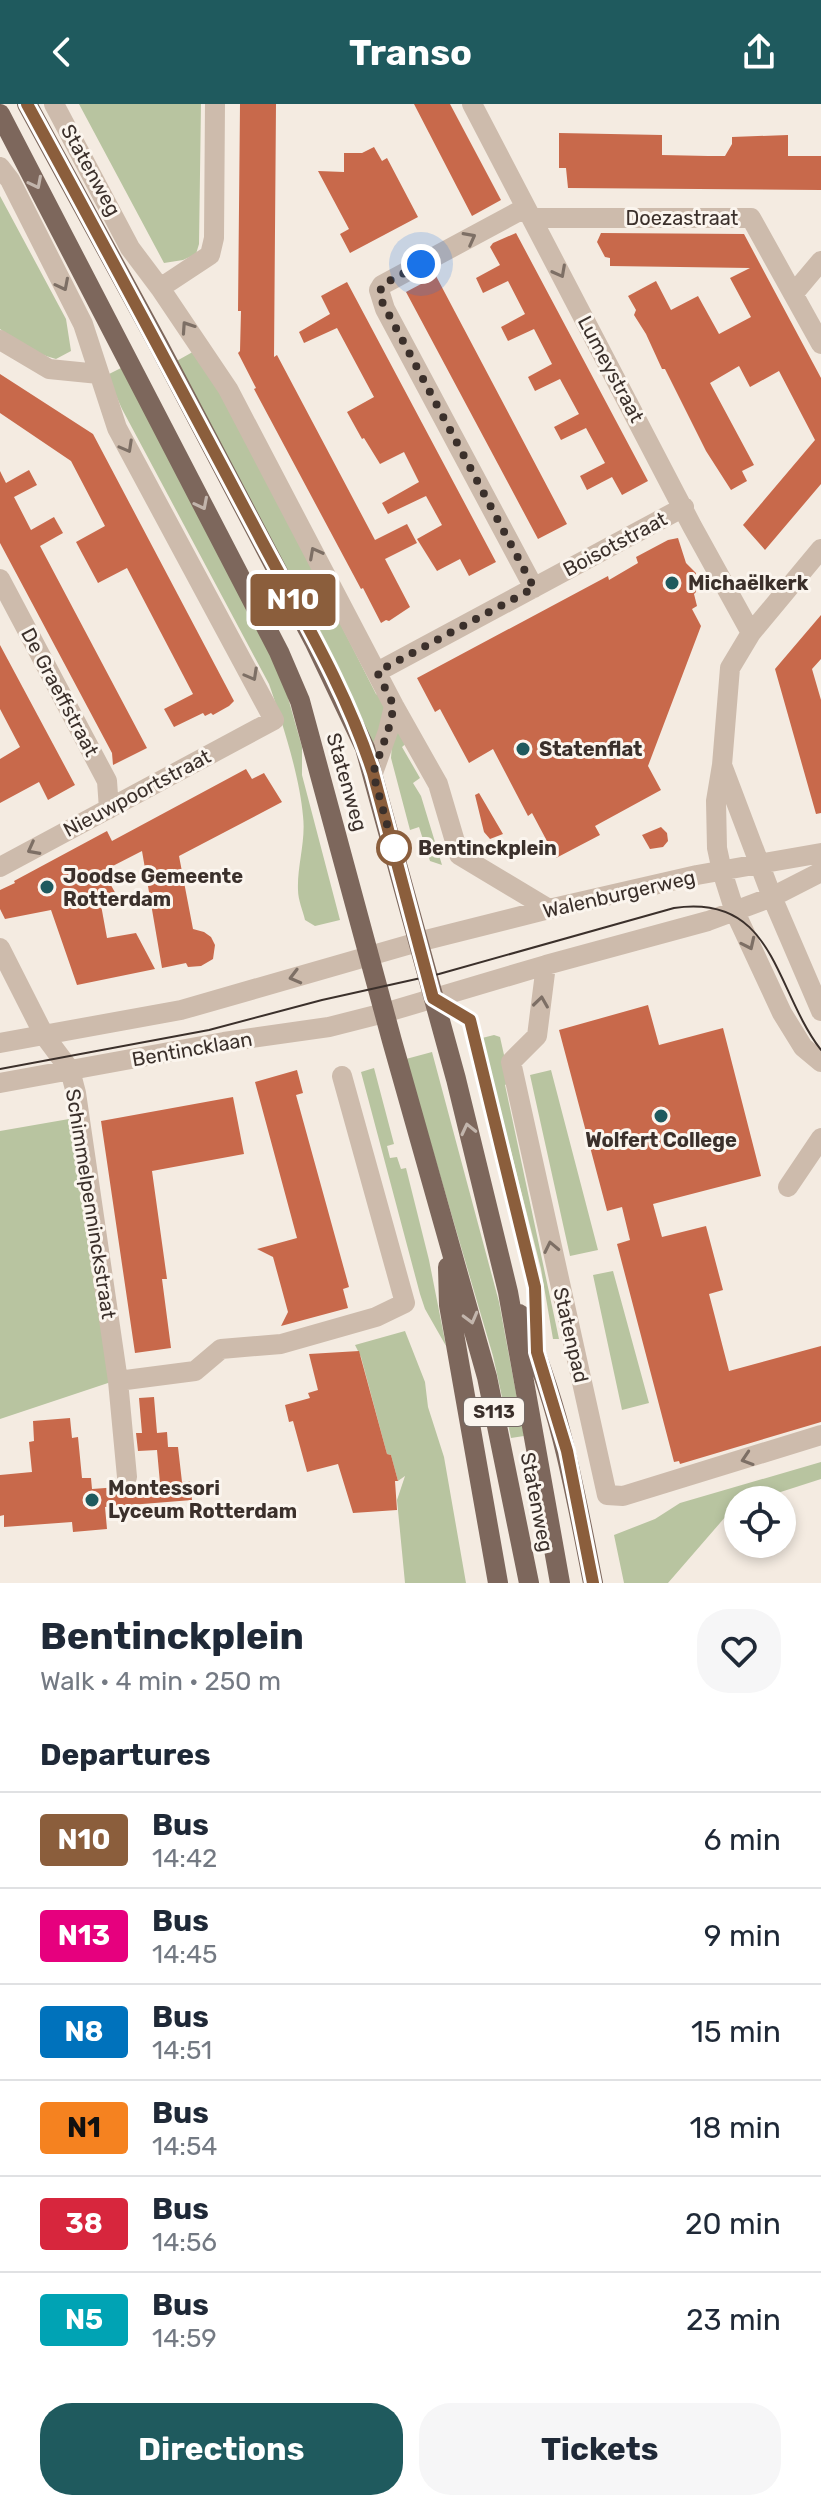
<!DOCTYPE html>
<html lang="en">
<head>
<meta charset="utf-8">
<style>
	:root { --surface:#fff; --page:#f6f6f7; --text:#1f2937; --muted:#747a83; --line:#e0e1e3; --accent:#1f5a5e }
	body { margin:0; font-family:Rubik,sans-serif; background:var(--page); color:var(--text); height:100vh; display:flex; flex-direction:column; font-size:30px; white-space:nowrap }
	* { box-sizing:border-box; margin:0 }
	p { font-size:26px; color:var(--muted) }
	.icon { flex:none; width:44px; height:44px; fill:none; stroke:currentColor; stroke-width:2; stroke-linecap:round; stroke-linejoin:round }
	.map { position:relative; height:1479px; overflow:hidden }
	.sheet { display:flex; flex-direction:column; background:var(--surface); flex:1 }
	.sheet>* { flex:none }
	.badge { padding:0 16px; border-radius:6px; font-size:28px; line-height:52px }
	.fabs { position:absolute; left:724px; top:1382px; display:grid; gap:16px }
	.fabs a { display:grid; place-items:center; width:72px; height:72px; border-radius:50%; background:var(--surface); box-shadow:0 4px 12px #0003; font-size:40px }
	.you { position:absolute; width:40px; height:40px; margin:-20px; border:6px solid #fff; border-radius:50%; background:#1a73e8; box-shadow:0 0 0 12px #1a73e833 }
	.map>.badge { position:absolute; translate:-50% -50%; box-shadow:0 0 0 4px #fff }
	h2 { padding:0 40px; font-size:30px; line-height:72px }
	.round { display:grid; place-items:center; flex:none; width:84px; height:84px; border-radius:32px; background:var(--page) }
	.head { display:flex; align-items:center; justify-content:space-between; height:136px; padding:0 40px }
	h1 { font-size:38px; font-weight:700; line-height:60px }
	.cta { display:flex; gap:16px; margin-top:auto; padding:16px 40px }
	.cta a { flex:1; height:92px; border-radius:32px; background:var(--accent); color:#fff; font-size:32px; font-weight:700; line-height:92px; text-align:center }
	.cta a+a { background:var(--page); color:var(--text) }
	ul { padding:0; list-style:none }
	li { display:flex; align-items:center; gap:24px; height:96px; padding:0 40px; border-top:2px solid var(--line) }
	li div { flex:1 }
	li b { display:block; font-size:30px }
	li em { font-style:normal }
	li .badge { min-width:88px; font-weight:700; text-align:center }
	header { display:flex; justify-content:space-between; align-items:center; height:104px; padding:0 40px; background:var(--accent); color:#fff; font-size:36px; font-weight:700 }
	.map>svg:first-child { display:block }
	.green { fill:#b8c4a0 }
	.building { fill:#c8694b }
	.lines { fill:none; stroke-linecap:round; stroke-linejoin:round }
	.minor { stroke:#cdbbac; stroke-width:20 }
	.major { stroke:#7d675c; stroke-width:20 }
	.tram { stroke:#3b302b; stroke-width:2 }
	.oneway { stroke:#c2b5ac }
	.oneway2 { stroke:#7d6f65 }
	.line-casing { stroke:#fff; stroke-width:18 }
	.line { stroke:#8b5e3c; stroke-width:12 }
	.walk { stroke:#3b302b; stroke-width:8; stroke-dasharray:0 14.4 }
	.poi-dot { fill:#1f5a5e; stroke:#fbf5ee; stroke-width:3 }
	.stop-dot { fill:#fff; stroke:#8b5e3c; stroke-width:4 }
	.labels { text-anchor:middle; stroke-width:6; stroke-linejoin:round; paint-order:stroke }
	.shield { fill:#fbf5ee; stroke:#756b66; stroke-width:2 }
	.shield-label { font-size:18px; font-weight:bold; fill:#3b302b }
	.street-label { font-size:20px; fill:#3b302b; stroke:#fbf5ee }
	.poi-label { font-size:20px; font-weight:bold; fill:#3b302b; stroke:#fbf5ee; text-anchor:start }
	.stop-label { font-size:20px; font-weight:bold; fill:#3b302b; stroke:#fbf5ee; text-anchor:start }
</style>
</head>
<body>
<header><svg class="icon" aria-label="back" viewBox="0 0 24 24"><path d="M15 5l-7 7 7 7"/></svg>Transo<svg class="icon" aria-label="share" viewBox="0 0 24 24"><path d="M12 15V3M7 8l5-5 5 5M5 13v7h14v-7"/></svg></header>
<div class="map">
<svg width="821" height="1479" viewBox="0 0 821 1479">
	<rect width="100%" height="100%" fill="#f4ebe1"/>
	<path class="green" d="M 79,0 L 201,0 L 199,140 L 196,150 L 183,156 L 164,159 Z
		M 0,92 L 66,215 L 71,247 L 56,255 C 33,249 18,239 0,225 Z
		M 198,245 L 222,286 L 376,590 L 388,597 L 376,644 L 173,259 Z
		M 121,264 L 261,524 L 285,583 L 302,643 L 302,671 L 340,816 L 315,822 L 305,816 C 303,807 298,796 298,786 C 297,762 306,737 303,712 C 300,674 282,617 269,580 L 122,305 L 107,271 Z
		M 400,623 L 409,637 L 402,643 L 420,674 L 413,679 L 421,692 L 442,761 L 430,757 L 419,723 L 410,726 L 391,654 L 392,640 Z
		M 494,931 L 500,933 L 510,978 L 505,981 L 559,1235 L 553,1235 L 541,1165 L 482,934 Z
		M 432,948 L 499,1198 L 524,1332 L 511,1334 L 493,1252 L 406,955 Z
		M 374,964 L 394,1040 L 387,1042 L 390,1054 L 397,1053 L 401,1065 L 406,1064 L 429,1156 L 446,1242 L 425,1205 L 420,1190 L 361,968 Z
		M 551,966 L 598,1146 L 570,1152 L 530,971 Z
		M 69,1015 L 111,1278 L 0,1315 L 0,1027 Z
		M 613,1167 L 649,1299 L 622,1306 L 593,1171 Z
		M 405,1227 L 425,1278 L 428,1303 L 444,1353 L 466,1479 L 405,1479 L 397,1396 L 405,1372 L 398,1377 L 391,1351 L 387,1350 L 361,1253 L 355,1241 Z
		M 821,1358 L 821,1375 L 756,1396 L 738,1396 L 738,1402 L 733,1404 L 668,1479 L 624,1479 L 614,1431 L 655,1415 L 680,1399 Z"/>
	<path class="building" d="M 240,0 L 276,0 L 274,253 L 277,251 L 375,436 L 407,420 L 417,439 L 385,455 L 410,503 L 389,517 L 386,516 L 381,519 L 363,484 L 361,485 L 254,285 L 256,284 L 238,249 L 240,247 L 241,207 L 238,207 Z
		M 414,0 L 450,0 L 501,96 L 472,112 Z
		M 559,29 L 662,31 L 662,51 L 708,52 L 725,52 L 732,40 L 732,33 L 788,31 L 788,52 L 821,52 L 821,86 L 568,84 L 566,64 L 559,64 Z
		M 374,43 L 382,57 L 387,54 L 418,113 L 350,149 L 340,130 L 349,125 L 318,67 L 344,68 L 344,49 L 362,49 Z
		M 516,129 L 648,377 L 622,391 L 612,373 L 587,386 L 580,372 L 605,359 L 586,324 L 561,336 L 554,323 L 579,310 L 560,275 L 535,287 L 528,273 L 552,260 L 534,225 L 508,237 L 501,223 L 525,210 L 508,177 L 483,189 L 476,174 L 500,161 L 490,143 L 493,139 Z
		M 601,129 L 744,130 L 821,274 L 821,380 L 765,446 L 743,421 L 815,336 L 779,267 L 750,283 L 739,262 L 710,279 L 754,361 L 742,367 L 747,377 L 731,386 L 706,347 L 665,265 L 662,265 L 646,230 L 634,211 L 636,206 L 628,192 L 656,177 L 671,206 L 698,192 L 719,230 L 751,213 L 730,174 L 750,164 L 610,162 L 610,154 L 605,153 L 597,138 Z
		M 436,172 L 567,420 L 538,435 L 406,188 Z
		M 347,178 L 496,458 L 469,472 L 460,455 L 437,467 L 417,435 L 442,421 L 426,392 L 388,410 L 382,399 L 419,378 L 404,348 L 380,360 L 364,334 L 362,335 L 347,308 L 374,293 L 337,224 L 304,239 L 299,228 L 330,210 L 321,192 Z
		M 0,270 L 93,330 L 234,597 L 229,602 L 213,611 L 211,609 L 205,612 L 203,609 L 174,623 L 164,605 L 193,590 L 127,464 L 98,479 L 76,438 L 105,422 L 71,357 L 0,309 Z
		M 29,366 L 37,381 L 14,393 L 31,426 L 54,413 L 63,429 L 40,442 L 147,644 L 113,661 L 112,649 L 0,439 L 0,367 L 6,379 Z
		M 678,434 L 686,459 L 696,469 L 696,488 L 694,490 L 697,502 L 692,505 L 701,522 L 648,662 L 661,686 L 595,722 L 600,731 L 556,754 L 532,709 L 528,712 L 493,645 L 469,659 L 440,605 L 435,608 L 417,574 L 608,472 L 609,476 L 638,459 L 636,453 L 668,436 Z
		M 821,511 L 821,555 L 812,565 L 821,596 L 821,709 L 816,710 L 775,565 Z
		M 0,541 L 75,681 L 48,696 L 39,678 L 0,699 L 0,655 L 20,643 L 0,605 Z
		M 246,665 L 252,675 L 264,669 L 282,698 L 179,752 L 193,825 L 204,828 L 211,833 L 215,841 L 213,855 L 201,862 L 188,863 L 186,859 L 162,864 L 142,747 L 103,767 L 117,792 L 101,801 L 107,834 L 136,829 L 155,865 L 77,881 L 51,806 L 5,815 L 0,805 L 0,786 L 15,779 L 14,777 L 107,727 L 112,737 Z
		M 479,689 L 503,730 L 490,735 L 484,728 L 475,691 Z
		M 661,723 L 667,729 L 668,737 L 663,743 L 650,745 L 642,731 Z
		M 648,901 L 659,941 L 723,924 L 761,1072 L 653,1100 L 662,1133 L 706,1122 L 723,1186 L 709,1190 L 729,1267 L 821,1242 L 821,1318 L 680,1360 L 679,1357 L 674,1358 L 617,1140 L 630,1136 L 622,1103 L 607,1107 L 559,926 Z
		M 297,966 L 303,989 L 296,991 L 349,1183 L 343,1185 L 348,1204 L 281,1222 L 288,1208 L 273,1153 L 257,1145 L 297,1134 L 255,978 Z
		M 233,993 L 244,1050 L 152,1067 L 167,1175 L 162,1175 L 171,1244 L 135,1249 L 101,1017 Z
		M 359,1247 L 387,1350 L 391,1351 L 398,1377 L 395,1377 L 397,1406 L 353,1409 L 338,1360 L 307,1368 L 293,1317 L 289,1318 L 285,1301 L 310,1294 L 308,1289 L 318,1286 L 309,1250 Z
		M 154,1293 L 157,1329 L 167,1328 L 168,1343 L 178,1343 L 182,1378 L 190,1377 L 192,1396 L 105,1403 L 107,1425 L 73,1428 L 72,1418 L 4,1423 L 4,1411 L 0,1412 L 0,1371 L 32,1368 L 29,1338 L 34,1337 L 33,1317 L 70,1314 L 72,1334 L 78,1333 L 82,1374 L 91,1374 L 92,1385 L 119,1383 L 127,1386 L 137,1381 L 160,1379 L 157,1346 L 138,1347 L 136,1329 L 142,1329 L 139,1294 Z"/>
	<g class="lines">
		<path class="minor" d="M 54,0 L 130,144 L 160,184 L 228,285 L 394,602 L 438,680 L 459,751 L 549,805
			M 472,0 L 692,422 L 751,529
			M 0,63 L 10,76 L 83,220 L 117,324 L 274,616 L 0,763
			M 525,104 L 382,181 L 379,186 L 385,205 L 534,484
			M 532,114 L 751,114 L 821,240
			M 160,184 L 210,151 L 214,134 L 215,0
			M 794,189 L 821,157
			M 0,236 L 49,265 L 99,270
			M 821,445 L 751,529 L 730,564 L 722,661 L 716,697 L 717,744 L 722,767 L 735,808 L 782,909 L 803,943 L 821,958
			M 0,475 L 107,677 L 109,705
			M 377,568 L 684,403
			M 722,661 L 772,793 L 821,907
			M 373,669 L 388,627 L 394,602
			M 0,844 L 44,931 L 70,966 L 76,989 L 118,1277 L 127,1373
			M 546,861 L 537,932 L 511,958 L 607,1391 L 623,1392 L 821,1331
			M 0,939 L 181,906 L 418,838 L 549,805 L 697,771 L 821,749
			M 0,979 L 224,938 L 329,923 L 384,909 L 546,861 L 708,817 L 772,793 L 821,768
			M 788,1083 L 821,1034
			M 118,1277 L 195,1267 L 221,1245 L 281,1240 L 376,1213 L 405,1199 L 342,972"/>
		<path class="major" d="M 27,0 L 158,240 L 314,537 L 365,644 L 456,975 L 508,1188 L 560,1479
			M 0,10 L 279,548 L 300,597 L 392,937 L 487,1273 L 529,1479
			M 448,1163 L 449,1201 L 498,1479
			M 519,1210 C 559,1296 575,1387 593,1479"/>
		<path class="tram" d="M 0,965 L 209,926 L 322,896 L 439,870 L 674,804 C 775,789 774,885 821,946"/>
	</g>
	<defs><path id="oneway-chevron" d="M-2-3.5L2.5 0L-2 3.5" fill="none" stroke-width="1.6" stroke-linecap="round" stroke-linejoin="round" transform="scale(2)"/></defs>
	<g class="oneway">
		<use href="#oneway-chevron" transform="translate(36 79) rotate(63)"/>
		<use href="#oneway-chevron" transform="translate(202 400) rotate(63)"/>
		<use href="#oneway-chevron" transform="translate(468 1025) rotate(-103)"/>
		<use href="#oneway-chevron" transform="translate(471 1214) rotate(75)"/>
	</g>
	<g class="oneway2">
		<use href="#oneway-chevron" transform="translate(470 134) rotate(-28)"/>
		<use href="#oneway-chevron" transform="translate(560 168) rotate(62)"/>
		<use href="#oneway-chevron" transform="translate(63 181) rotate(63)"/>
		<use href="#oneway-chevron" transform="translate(187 223) rotate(-124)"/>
		<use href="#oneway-chevron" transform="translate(127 343) rotate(61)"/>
		<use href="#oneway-chevron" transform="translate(315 449) rotate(-118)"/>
		<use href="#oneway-chevron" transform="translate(252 571) rotate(61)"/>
		<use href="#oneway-chevron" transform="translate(33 745) rotate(152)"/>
		<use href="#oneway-chevron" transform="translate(749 840) rotate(65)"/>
		<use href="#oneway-chevron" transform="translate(295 873) rotate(165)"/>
		<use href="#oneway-chevron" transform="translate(541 898) rotate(-82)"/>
		<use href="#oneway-chevron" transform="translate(551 1143) rotate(-102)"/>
		<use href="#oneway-chevron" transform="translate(747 1355) rotate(162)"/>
	</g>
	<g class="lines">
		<g class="line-casing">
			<path id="line" d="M 27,0 C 105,142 181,285 257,428 C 298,506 346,584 373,669 L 433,894 L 470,916 L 535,1183 L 537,1248 L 567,1347 L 593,1479"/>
		</g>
		<use href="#line" class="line"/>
		<path class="walk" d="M 394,744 L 394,746 L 373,669 L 388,627 L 394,602 L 377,568 L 534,484 L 379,192 L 382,181 L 421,160"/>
	</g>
	<g class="poi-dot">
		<circle cx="672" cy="479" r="8"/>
		<circle cx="523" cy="645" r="8"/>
		<circle cx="47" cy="783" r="8"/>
		<circle cx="661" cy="1012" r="8"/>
		<circle cx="92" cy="1396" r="8"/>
	</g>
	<circle class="stop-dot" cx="394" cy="744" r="16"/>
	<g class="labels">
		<rect class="shield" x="464" y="1294" width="60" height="28" rx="6"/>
		<g class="shield-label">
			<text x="494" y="1314">S113</text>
		</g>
		<g class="street-label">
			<text transform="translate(91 66) rotate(61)" y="7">Statenweg</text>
			<text x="682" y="121">Doezastraat</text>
			<text transform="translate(611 265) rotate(62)" y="7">Lumeystraat</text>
			<text transform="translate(615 440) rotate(-28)" y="7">Boisotstraat</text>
			<text transform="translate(60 588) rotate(62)" y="7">De Graeffstraat</text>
			<text transform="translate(347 678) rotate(74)" y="7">Statenweg</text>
			<text transform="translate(137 689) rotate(-28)" y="7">Nieuwpoortstraat</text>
			<text transform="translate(619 790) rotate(-13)" y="7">Walenburgerweg</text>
			<text transform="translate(192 945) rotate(-10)" y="7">Bentincklaan</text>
			<text transform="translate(91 1100) rotate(81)" y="7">Schimmelpenninckstraat</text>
			<text transform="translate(571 1231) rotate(77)" y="7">Statenpad</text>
			<text transform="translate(537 1398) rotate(79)" y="7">Statenweg</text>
		</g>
		<g class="poi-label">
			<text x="688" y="486">Michaëlkerk</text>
			<text x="539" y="652">Statenflat</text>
			<text x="63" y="779">Joodse Gemeente<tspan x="63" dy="23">Rotterdam</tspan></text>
			<text x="661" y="1043" text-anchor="middle">Wolfert College</text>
			<text x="108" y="1391">Montessori<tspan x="108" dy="23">Lyceum Rotterdam</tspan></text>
		</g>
		<g class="stop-label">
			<text x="418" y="751">Bentinckplein</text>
		</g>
	</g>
</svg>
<div class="fabs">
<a><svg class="icon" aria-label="locate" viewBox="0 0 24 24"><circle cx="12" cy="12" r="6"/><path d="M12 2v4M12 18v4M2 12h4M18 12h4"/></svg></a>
</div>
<div class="you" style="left:421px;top:160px"></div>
<b class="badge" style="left:293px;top:496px;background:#8b5e3c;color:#fff">N10</b>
</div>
<section class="sheet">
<div class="head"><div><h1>Bentinckplein</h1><p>Walk · 4 min · 250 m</p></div><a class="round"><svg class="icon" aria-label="heart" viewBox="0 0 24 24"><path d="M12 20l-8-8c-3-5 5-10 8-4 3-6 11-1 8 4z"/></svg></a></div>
<h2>Departures</h2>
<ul>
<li><span class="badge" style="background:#8b5e3c;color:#fff">N10</span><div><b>Bus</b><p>14:42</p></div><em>6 min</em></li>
<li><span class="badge" style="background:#e6007e;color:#fff">N13</span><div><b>Bus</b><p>14:45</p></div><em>9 min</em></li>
<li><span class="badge" style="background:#0072bc;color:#fff">N8</span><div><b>Bus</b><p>14:51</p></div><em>15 min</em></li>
<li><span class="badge" style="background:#f58220;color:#111">N1</span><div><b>Bus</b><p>14:54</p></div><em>18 min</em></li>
<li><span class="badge" style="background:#d7263d;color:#fff">38</span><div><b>Bus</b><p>14:56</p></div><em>20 min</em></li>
<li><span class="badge" style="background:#00a3b4;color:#fff">N5</span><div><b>Bus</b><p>14:59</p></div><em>23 min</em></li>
</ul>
<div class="cta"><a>Directions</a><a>Tickets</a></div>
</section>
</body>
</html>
